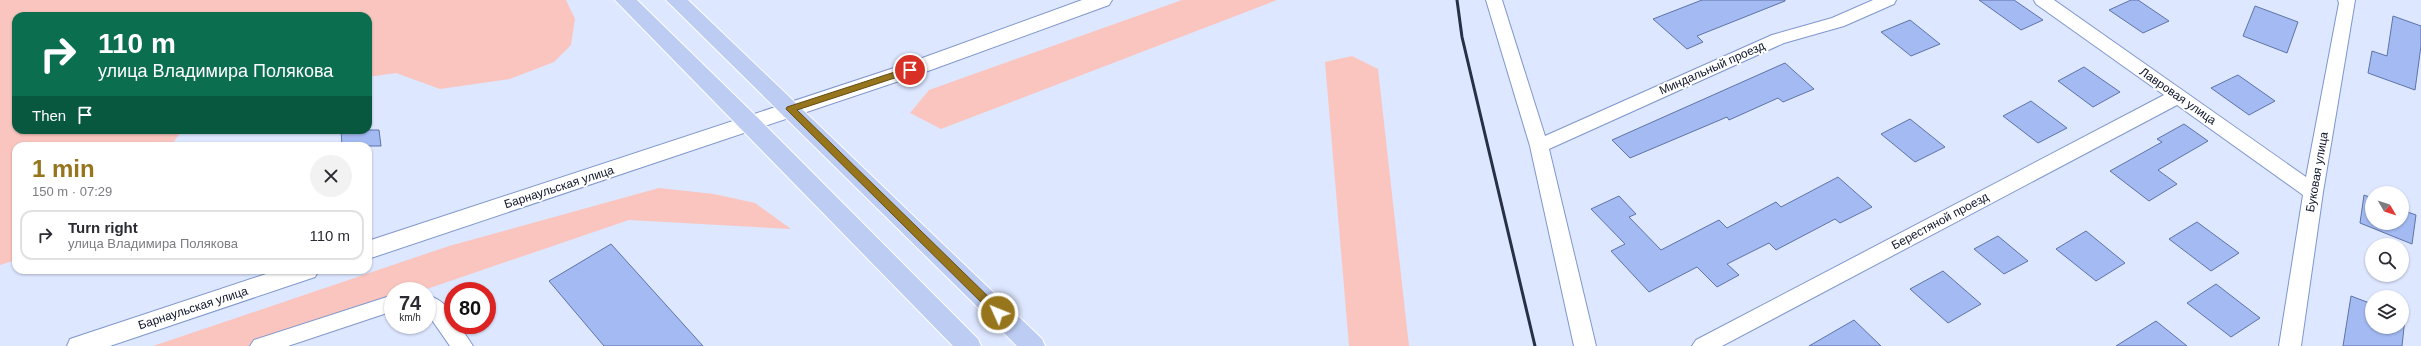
<!DOCTYPE html>
<meta charset="utf-8">
<style>
body{margin:0;font-family:Helvetica,sans-serif;background:#f2f2f3;color:#2b2b33;height:100vh;display:flex;flex-direction:column;font-size:15px;white-space:nowrap}
*{box-sizing:border-box;margin:0}
p{font-size:13px;color:#7c7c81}
.icon{flex:none;width:22px;height:22px;fill:none;stroke:currentColor;stroke-width:2;stroke-linecap:round;stroke-linejoin:round}
.map{position:relative;flex:1;overflow:hidden}
.sheet{position:absolute;left:12px;top:142px;width:360px;height:132px;display:flex;flex-direction:column;background:#fff;border-radius:12px;box-shadow:0 1px 3px #0004}
.sheet>*{flex:none}
.top-card{position:absolute;left:12px;top:12px;width:360px;height:122px;border-radius:12px;box-shadow:0 1px 3px #0004;background:#0b6e4f;color:#fff;overflow:hidden}
.needle{width:26px;rotate:129deg}
.fabs{position:absolute;left:2365px;top:186px;display:grid;gap:8px}
.fabs a{display:grid;place-items:center;width:44px;height:44px;border-radius:50%;background:#fff;box-shadow:0 1px 3px #0004;font-size:20px}
.speed{position:absolute;left:384px;top:282px;display:flex;gap:8px;font-size:20px;font-weight:700;text-align:center}
.speed>*{display:grid;place-content:center;width:52px;height:52px;border-radius:50%;background:#fff;box-shadow:0 1px 3px #0004;line-height:1}
.speed small{font-size:10px;font-weight:400}
.speed .limit{border:6px solid #d22;background:#fff;color:#111}
.pin{position:absolute;display:grid;place-items:center;width:34px;height:34px;color:#fff;margin:-17px;border:2px solid #fff;border-radius:50%;box-shadow:0 1px 4px #0007}
.me{position:absolute;width:44px;margin:-22px;rotate:314deg;stroke-linejoin:round;filter:drop-shadow(0 0 3px #0008)}
.turn{display:flex;align-items:center;gap:14px;height:84px;padding:0 20px;font-size:18px}
.turn .icon{width:52px;height:52px;stroke-width:2.5}
.turn b{display:block;font-size:28px;line-height:34px}
.then{display:flex;align-items:center;height:38px;padding:0 20px;background:#0003;gap:8px;font-size:15px}
.round{display:grid;place-items:center;flex:none;width:42px;height:42px;border-radius:21px;background:#f2f2f3}
.headline{display:flex;align-items:center;justify-content:space-between;height:68px;padding:0 20px}
h1{font-size:24px;font-weight:700;line-height:30px;color:#96751d}
ul{padding:0;list-style:none}
li{display:flex;align-items:center;gap:12px;height:50px;margin:0 8px 6px;padding:0 12px;border:2px solid #e1e1e2;border-radius:12px}
li div{flex:1}
li b{display:block;font-size:15px}
li em{font-style:normal}
.map>svg:first-child{display:block}
</style>
<div class="map">
<svg width="2421" height="346" viewBox="0 0 2421 346">
<rect width="100%" height="100%" fill="#dde7ff"/>
<g fill="#fac5bf">
<path d="M 0,0 L 566,0 L 575,19 L 571,45 L 554,62 L 510,79 L 440,89 L 396,73 L 368,77 L 368,16 L 16,16 L 16,130 L 182,130 L 171,146 L 16,146 L 16,260 L 0,265 Z"/>
<path d="M 1182,0 L 1277,0 L 941,129 L 910,113 L 929,90 Z"/>
<path d="M 1352,56 L 1378,69 L 1409,346 L 1349,346 L 1325,62 Z"/>
<path d="M 659,188 L 714,194 L 755,203 L 791,229 L 629,220 L 421,291 L 393,291 L 393,300 L 253,346 L 153,346 L 449,246 Z"/>
</g>
<g fill="#a3baf2" stroke="#5e73a7">
<path d="M 1702,0 L 1785,0 L 1785,1 L 1697,36 L 1703,42 L 1687,49 L 1653,19 Z"/>
<path d="M 1979,0 L 2014,0 L 2043,20 L 2021,30 Z"/>
<path d="M 2131,0 L 2138,0 L 2169,21 L 2143,33 L 2109,10 Z"/>
<path d="M 2255,6 L 2298,22 L 2287,53 L 2243,36 Z"/>
<path d="M 2393,16 L 2421,26 L 2421,46 L 2415,90 L 2368,73 L 2372,51 L 2387,56 Z"/>
<path d="M 1910,20 L 1940,44 L 1911,56 L 1881,32 Z"/>
<path d="M 1785,63 L 1814,89 L 1783,102 L 1778,98 L 1729,120 L 1727,117 L 1630,158 L 1612,140 Z"/>
<path d="M 2084,67 L 2120,92 L 2093,107 L 2058,81 Z"/>
<path d="M 2238,75 L 2275,101 L 2249,115 L 2211,88 Z"/>
<path d="M 2031,101 L 2067,128 L 2038,143 L 2003,116 Z"/>
<path d="M 1910,119 L 1945,147 L 1915,162 L 1881,134 Z"/>
<path d="M 2184,124 L 2208,141 L 2158,170 L 2177,184 L 2149,201 L 2110,171 L 2162,142 L 2157,139 Z"/>
<path d="M 341,130 L 379,130 L 381,146 L 342,146 Z"/>
<path d="M 1838,177 L 1872,207 L 1840,223 L 1835,219 L 1776,250 L 1769,243 L 1727,264 L 1739,275 L 1717,287 L 1697,267 L 1649,292 L 1611,251 L 1625,244 L 1591,209 L 1619,196 L 1636,214 L 1629,217 L 1661,250 L 1719,220 L 1727,228 L 1776,202 L 1781,207 Z"/>
<path d="M 2364,195 L 2372,198 L 2372,223 L 2402,223 L 2402,210 L 2416,215 L 2412,244 L 2360,223 Z"/>
<path d="M 2197,222 L 2239,253 L 2211,271 L 2169,239 Z"/>
<path d="M 2086,231 L 2125,263 L 2096,281 L 2056,249 Z"/>
<path d="M 1998,236 L 2028,261 L 2004,274 L 1974,249 Z"/>
<path d="M 611,244 L 703,346 L 604,346 L 549,281 Z"/>
<path d="M 1943,271 L 1981,304 L 1948,323 L 1910,289 Z"/>
<path d="M 2216,284 L 2260,318 L 2231,337 L 2187,303 Z"/>
<path d="M 2351,296 L 2372,304 L 2372,327 L 2402,327 L 2402,317 L 2405,318 L 2402,346 L 2343,346 Z"/>
<path d="M 1854,320 L 1881,346 L 1809,346 Z"/>
<path d="M 2156,321 L 2187,346 L 2116,346 Z"/>
</g>
<g fill="none" stroke-linecap="round" stroke-linejoin="round">
<defs>
<g id="minor">
<path d="M 1486,0 L 1502,0 L 1545,136 L 1772,35 L 1832,18 L 1873,0 L 1896,0 L 1894,4 L 1844,26 L 1784,43 L 1549,149 L 1596,346 L 1574,346 L 1530,146 Z"/>
<path d="M 2034,0 L 2054,0 L 2306,177 L 2339,3 L 2338,0 L 2355,0 L 2323,192 L 2301,346 L 2279,346 L 2303,195 L 2177,105 L 1722,346 L 1692,346 L 1696,340 L 2164,95 L 2036,4 Z"/>
<path d="M 393,295 L 393,311 L 288,346 L 250,346 L 254,340 Z"/>
<path d="M 427,295 C 441,299 453,309 453,325 L 459,325 L 473,346 L 450,346 L 427,313 Z"/>
</g>
<g id="tertiary">
<path d="M 1082,0 L 1112,0 L 1109,5 L 917,75 L 368,259 L 368,241 L 903,65 Z"/>
<path d="M 278,270 L 319,270 L 315,277 L 110,346 L 67,346 L 70,339 Z"/>
</g>
<g id="trunk">
<path d="M 615,0 L 637,0 L 758,118 L 978,339 L 981,346 L 953,346 Z"/>
<path d="M 666,0 L 688,0 L 1042,339 L 1045,346 L 1017,346 Z"/>
</g>
</defs>
<use href="#minor" stroke="#7f96cc" stroke-width="2"/>
<use href="#tertiary" stroke="#7f96cc" stroke-width="2"/>
<use href="#trunk" stroke="#fff" stroke-width="2"/>
<use href="#minor" fill="#fff" fill-rule="evenodd"/>
<use href="#tertiary" fill="#fff" fill-rule="evenodd"/>
<use href="#trunk" fill="#bcccf3" fill-rule="evenodd"/>
<path stroke="#273044" stroke-width="3" d="M 1457,0 L 1462,37 L 1535,346"/>
</g>
<path fill="#96751d" stroke="#624c13" d="M 910,67 L 914,70 L 913,72 L 797,110 L 1002,310 L 1002,316 L 995,316 L 786,109 L 787,107 Z"/>
<g text-anchor="middle" dominant-baseline="central" stroke-width="4" stroke-linejoin="round" paint-order="stroke">
<g font-size="12" fill="#0d1529" stroke="#fff">
<text transform="translate(1712 68) rotate(-24)">Миндальный проезд</text>
<text transform="translate(2178 96) rotate(35)">Лавровая улица</text>
<text transform="translate(2317 172) rotate(-80)">Буковая улица</text>
<text transform="translate(559 187) rotate(-18)">Барнаульская улица</text>
<text transform="translate(1940 221) rotate(-28)">Берестяной проезд</text>
<text transform="translate(193 308) rotate(-18)">Барнаульская улица</text>
</g>
</g>
</svg>
<div class="fabs">
<a><svg class="needle" viewBox="-14 -14 28 28"><path d="M0-13l5 13h-10z" fill="#e53935"/><path d="M0 13l5-13h-10z" fill="#7c7c81"/></svg></a>
<a><svg class="icon" aria-label="search" viewBox="0 0 24 24"><circle cx="10" cy="10" r="6"/><path d="M15 15l6 6"/></svg></a>
<a><svg class="icon" aria-label="layers" viewBox="0 0 24 24"><path d="M12 4l9 5-9 5-9-5zM3 14l9 5 9-5"/></svg></a>
</div>
<div class="speed"><div>74<small>km/h</small></div><div class="limit">80</div></div>
<div class="pin" style="left:910px;top:70px;background:#d93025"><svg class="icon" aria-label="arrive" viewBox="0 0 24 24"><path d="M6 21V4h12l-3 4 3 4H6"/></svg></div>
<svg class="me" style="left:998px;top:313px" viewBox="-20 -20 40 40"><circle r="17" fill="#96751d" stroke="#fff" stroke-width="3"/><path d="M0-11L8 9 0 5-8 9z" fill="#fff"/></svg>
<div class="top-card">
<div class="turn"><svg class="icon" aria-label="right" viewBox="0 0 24 24"><path d="M7 20v-9h11M14 6l5 5-5 5"/></svg><div><b>110 m</b>улица Владимира Полякова</div></div>
<div class="then">Then<svg class="icon" aria-label="arrive" viewBox="0 0 24 24"><path d="M6 21V4h12l-3 4 3 4H6"/></svg></div>
</div>
<section class="sheet">
<div class="headline"><div><h1>1 min</h1><p>150 m · 07:29</p></div><a class="round"><svg class="icon" aria-label="close" viewBox="0 0 24 24"><path d="M6 6l12 12M18 6L6 18"/></svg></a></div>
<ul>
<li><svg class="icon" aria-label="right" viewBox="0 0 24 24"><path d="M7 20v-9h11M14 6l5 5-5 5"/></svg><div><b>Turn right</b><p>улица Владимира Полякова</p></div><em>110 m</em></li>
</ul>
</section>
</div>
